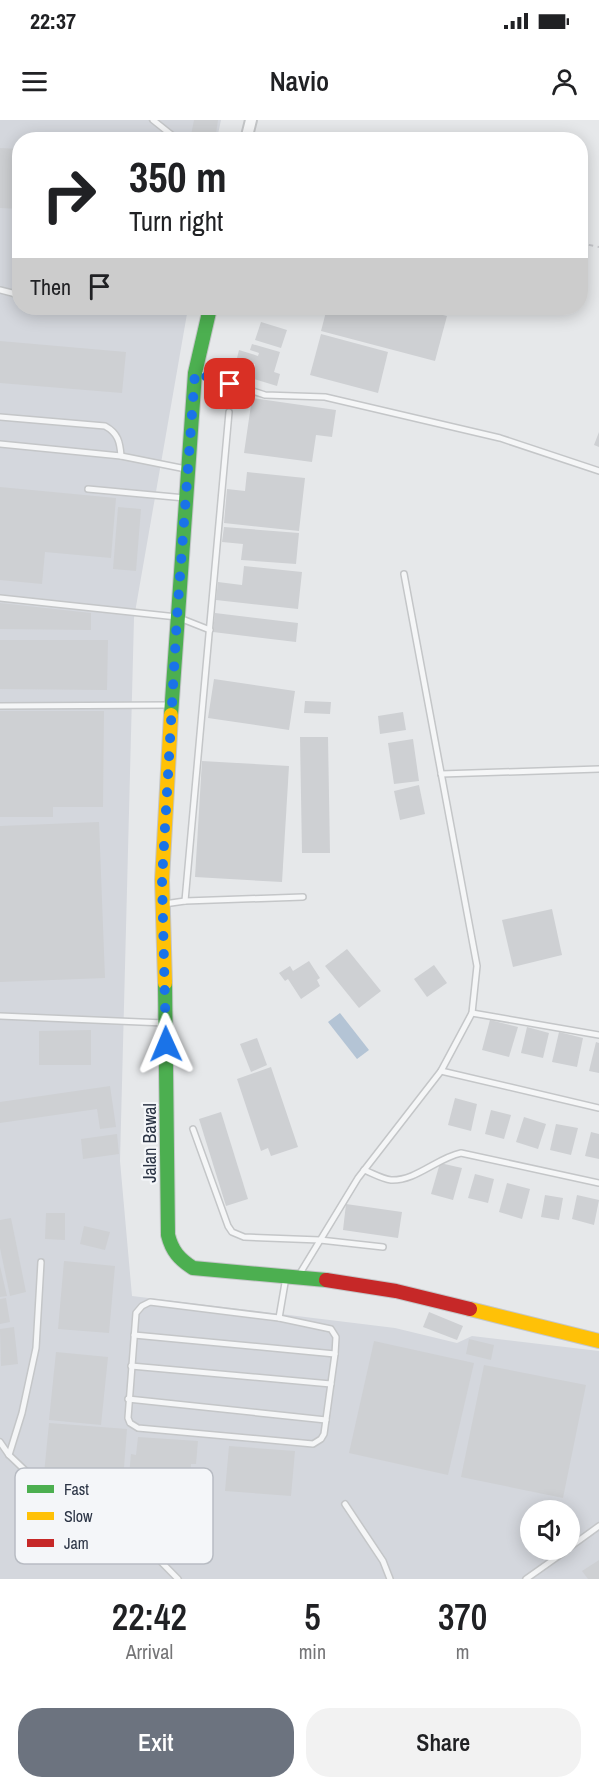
<!DOCTYPE html>
<style>
body{margin:0;font-family:"Archivo Narrow",sans-serif;background:#f2f2f2;color:#202124;height:100vh;display:flex;flex-direction:column;font-size:22px;white-space:nowrap}
*{box-sizing:border-box;margin:0}
p{font-size:20px;color:#757577}
.icon{flex:none;width:33px;height:33px;fill:none;stroke:currentColor;stroke-width:2;stroke-linecap:round;stroke-linejoin:round}
.map{position:relative;height:1459px;overflow:hidden}
.details{display:flex;flex-direction:column;background:#fff;flex:1}
.details>*{flex:none}
.banner{position:absolute;left:12px;top:12px;width:576px;height:183px;border-radius:24px;box-shadow:0 3px 15px #0003;background:#fff;color:#202124;overflow:hidden}
.controls{position:absolute;left:520px;top:1380px;display:grid;gap:12px}
.controls a{display:grid;place-items:center;width:60px;height:60px;border-radius:50%;background:#fff;box-shadow:0 3px 15px #0003;font-size:30px}
.pin{position:absolute;display:grid;place-items:center;width:51px;height:51px;color:#fff;margin:-26px;border-radius:12px;box-shadow:0 3px 9px #0006}
.me{position:absolute;width:66px;margin:-33px;rotate:359deg;stroke-linejoin:round;filter:drop-shadow(0 0 4px #0008)}
.turn{display:flex;align-items:center;gap:21px;height:126px;padding:0 18px;font-size:27px}
.turn .icon{width:78px;height:78px;stroke-width:2.5}
.turn b{display:block;font-size:42px;line-height:51px}
.then{display:flex;align-items:center;height:57px;padding:0 18px;background:#0003;gap:12px;font-size:22px}
.eta{display:flex;justify-content:space-evenly;align-items:center;height:102px;text-align:center}
.eta b{font-size:36px;font-weight:600;line-height:42px}
.cta{display:flex;gap:12px;margin-top:auto;padding:12px 18px}
.cta a{flex:1;height:69px;border-radius:24px;background:#6c737f;color:#fff;font-size:24px;font-weight:600;line-height:69px;text-align:center}
.cta a+a{background:#f2f2f2;color:#202124}
.status{display:flex;justify-content:space-between;align-items:center;height:42px;padding:0 30px;background:#fff;direction:ltr}
.status svg{height:16px;fill:currentColor}
header{display:flex;justify-content:space-between;align-items:center;height:78px;padding:0 18px;background:#fff;font-size:27px;font-weight:600}
.map>svg:first-child{display:block}
</style>
<div class="status"><b>22:37</b><svg viewBox="0 0 49 12"><path d="M0 12V9h3v3zM5 12V6h3v6zM10 12V3h3v9zM15 12V0h3v12zM26 1h20v11H26zM47 4h2v5h-2z"/></svg></div>
<header><svg class="icon" aria-label="menu" viewBox="0 0 24 24"><path d="M4 6h16M4 12h16M4 18h16"/></svg>Navio<svg class="icon" aria-label="person" viewBox="0 0 24 24"><circle cx="12" cy="8" r="4"/><path d="M4 21q1-7 8-7t8 7"/></svg></header>
<div class="map">
<svg width="599" height="1459" viewBox="0 0 599 1459">
<rect width="100%" height="100%" fill="#e6e8ea"/>
<path fill="#d4d7dd" fill-rule="evenodd" d="M 0,0 L 221,0 L 217,19 L 20,20 L 20,188 L 188,188 L 134,498 L 120,1041 L 132,1176 L 395,1208 L 457,1223 L 472,1216 L 599,1231 L 599,1459 L 0,1459 ZM 531,1390 L 570,1390 L 570,1430 L 531,1430 Z"/>
<path fill="#b4c4d5" d="M 340,893 L 369,930 L 357,939 L 328,902 Z"/>
<g fill="#ced0d3">
<path d="M 194,0 L 218,0 L 215,20 L 190,20 Z"/>
<path d="M 0,28 L 20,29 L 20,89 L 0,88 Z"/>
<path d="M 327,188 L 414,188 L 447,196 L 435,241 L 321,211 Z"/>
<path d="M 261,202 L 287,210 L 281,228 L 255,220 Z"/>
<path d="M 321,214 L 388,232 L 378,273 L 310,255 Z"/>
<path d="M 0,221 L 126,232 L 122,273 L 0,263 Z"/>
<path d="M 252,224 L 280,232 L 274,252 L 280,254 L 277,266 L 251,258 L 255,244 L 237,238 L 239,230 L 258,236 L 259,233 L 250,230 Z"/>
<path d="M 252,278 L 336,290 L 332,317 L 316,315 L 312,342 L 244,333 Z"/>
<path d="M 599,312 L 599,327 L 594,325 Z"/>
<path d="M 247,352 L 305,358 L 299,411 L 224,403 L 227,369 L 245,371 Z"/>
<path d="M 0,367 L 116,378 L 111,438 L 45,432 L 42,464 L 0,460 Z"/>
<path d="M 118,387 L 141,389 L 136,451 L 113,449 Z"/>
<path d="M 224,407 L 299,413 L 296,444 L 241,440 L 243,424 L 222,422 Z"/>
<path d="M 244,446 L 302,452 L 298,489 L 216,480 L 218,462 L 242,465 Z"/>
<path d="M 0,483 L 91,493 L 91,510 L 0,509 Z"/>
<path d="M 215,493 L 298,503 L 296,522 L 213,512 Z"/>
<path d="M 0,520 L 108,520 L 107,570 L 0,569 Z"/>
<path d="M 214,559 L 295,571 L 289,610 L 208,598 Z"/>
<path d="M 305,581 L 331,582 L 330,594 L 304,593 Z"/>
<path d="M 0,591 L 104,591 L 103,687 L 53,687 L 53,697 L 0,697 Z"/>
<path d="M 403,592 L 406,610 L 380,614 L 378,596 Z"/>
<path d="M 300,617 L 328,617 L 330,733 L 302,733 Z"/>
<path d="M 413,619 L 419,661 L 394,664 L 388,623 Z"/>
<path d="M 202,641 L 289,646 L 282,762 L 195,757 Z"/>
<path d="M 419,665 L 425,694 L 400,700 L 394,671 Z"/>
<path d="M 99,702 L 105,858 L 0,862 L 0,706 Z"/>
<path d="M 552,789 L 562,835 L 513,847 L 502,800 Z"/>
<path d="M 347,829 L 381,871 L 359,888 L 325,846 Z"/>
<path d="M 309,841 L 320,858 L 317,860 L 320,866 L 301,879 L 288,859 L 285,861 L 279,853 L 290,846 L 293,851 Z"/>
<path d="M 434,845 L 447,863 L 427,877 L 414,859 Z"/>
<path d="M 490,900 L 518,907 L 509,937 L 482,930 Z"/>
<path d="M 527,907 L 549,913 L 543,938 L 521,933 Z"/>
<path d="M 91,910 L 91,945 L 39,945 L 39,911 Z"/>
<path d="M 559,912 L 583,918 L 577,947 L 552,942 Z"/>
<path d="M 257,918 L 267,945 L 251,952 L 240,924 Z"/>
<path d="M 596,922 L 599,923 L 599,953 L 589,951 Z"/>
<path d="M 271,947 L 298,1027 L 271,1036 L 268,1028 L 261,1031 L 237,959 Z"/>
<path d="M 110,966 L 116,1007 L 100,1009 L 97,989 L 0,1003 L 0,982 Z"/>
<path d="M 455,978 L 477,984 L 471,1011 L 448,1005 Z"/>
<path d="M 491,990 L 511,995 L 504,1019 L 485,1014 Z"/>
<path d="M 221,992 L 248,1079 L 226,1086 L 199,999 Z"/>
<path d="M 524,997 L 546,1004 L 538,1029 L 516,1022 Z"/>
<path d="M 556,1004 L 578,1008 L 571,1035 L 550,1030 Z"/>
<path d="M 591,1012 L 599,1014 L 599,1039 L 585,1036 Z"/>
<path d="M 117,1014 L 119,1034 L 83,1039 L 81,1019 Z"/>
<path d="M 440,1043 L 462,1048 L 453,1080 L 431,1074 Z"/>
<path d="M 475,1054 L 494,1059 L 488,1083 L 468,1078 Z"/>
<path d="M 507,1063 L 530,1069 L 522,1099 L 499,1092 Z"/>
<path d="M 545,1075 L 563,1078 L 559,1100 L 541,1097 Z"/>
<path d="M 577,1075 L 599,1080 L 594,1105 L 572,1099 Z"/>
<path d="M 346,1084 L 402,1092 L 398,1118 L 343,1110 Z"/>
<path d="M 46,1093 L 65,1093 L 65,1120 L 45,1119 Z"/>
<path d="M 11,1098 L 26,1172 L 10,1176 L 0,1128 L 0,1100 Z"/>
<path d="M 84,1106 L 110,1112 L 105,1130 L 80,1124 Z"/>
<path d="M 64,1141 L 115,1146 L 109,1213 L 58,1209 Z"/>
<path d="M 0,1146 L 7,1176 L 0,1177 Z"/>
<path d="M 6,1178 L 10,1202 L 0,1204 L 0,1179 Z"/>
<path d="M 429,1192 L 463,1206 L 457,1220 L 423,1207 Z"/>
<path d="M 14,1207 L 18,1244 L 1,1246 L 0,1209 Z"/>
<path d="M 469,1219 L 494,1225 L 491,1240 L 466,1234 Z"/>
<path d="M 374,1221 L 474,1243 L 448,1355 L 349,1333 Z"/>
<path d="M 56,1232 L 108,1237 L 101,1305 L 49,1300 Z"/>
<path d="M 484,1245 L 586,1265 L 563,1378 L 461,1357 Z"/>
<path d="M 49,1303 L 127,1309 L 123,1360 L 44,1354 Z"/>
<path d="M 138,1317 L 198,1321 L 196,1344 L 191,1344 L 190,1360 L 129,1356 L 131,1334 L 136,1335 Z"/>
<path d="M 229,1326 L 295,1331 L 291,1376 L 225,1371 Z"/>
<path d="M 599,1440 L 599,1459 L 588,1459 L 582,1451 Z"/>
</g>
<g fill="none" stroke-linecap="round" stroke-linejoin="round">
<defs>
<g id="lane">
<path d="M 153,0 L 178,20"/>
<path d="M 0,170 L 20,175"/>
<path d="M 197,253 L 265,275 L 325,277 L 500,318 L 599,351"/>
<path d="M 0,297 L 105,306 C 118,313 120,322 121,336"/>
<path d="M 0,324 L 121,336 L 186,349"/>
<path d="M 88,369 L 185,378"/>
<path d="M 0,478 L 177,497 L 210,510"/>
<path d="M 0,586 L 170,585"/>
<path d="M 441,654 L 599,649"/>
<path d="M 185,781 L 229,292"/>
<path d="M 164,784 L 185,781 L 303,777"/>
<path d="M 472,893 L 599,915"/>
<path d="M 0,896 L 164,903"/>
<path d="M 441,951 L 599,988"/>
<path d="M 193,1009 L 228,1106 L 232,1112 L 244,1117 L 320,1120 L 383,1127"/>
<path d="M 364,1050 C 372,1053 382,1059 391,1060 C 416,1061 437,1038 461,1033 L 599,1063"/>
<path d="M 299,1155 L 358,1058 L 441,951 L 472,893 L 477,846 L 404,454"/>
<path d="M 150,1182 L 279,1198 L 331,1209 L 336,1217 L 335,1234 L 324,1314 L 321,1319 L 313,1324 L 138,1308 L 130,1303 L 128,1298 L 136,1193 L 142,1186 Z"/>
<path d="M 279,1198 L 286,1157"/>
<path d="M 134,1215 L 335,1234"/>
<path d="M 131,1246 L 331,1264"/>
<path d="M 128,1279 L 326,1300"/>
<path d="M 0,1322 L 9,1335 L 52,1376 L 119,1399 L 178,1459"/>
<path d="M 9,1335 L 22,1293 L 36,1228 L 41,1142"/>
<path d="M 345,1384 L 383,1441 L 390,1459"/>
<path d="M 570,1427 L 599,1406"/>
<path d="M 526,1459 L 567,1430"/>
</g>
<path id="street" d="M 246,20 L 251,0"/>
<g id="fast">
<path d="M 171,595 L 195,253 L 210,188"/>
<path d="M 165,863 L 168,1115 C 172,1131 179,1139 193,1148 L 326,1160"/>
</g>
<g id="slow">
<path d="M 165,863 L 162,760 L 171,595"/>
<path d="M 470,1189 L 599,1221"/>
</g>
<path id="jam" d="M 326,1160 L 396,1171 L 470,1189"/>
</defs>
<use href="#lane" stroke="#c4c6c8" stroke-width="8"/>
<use href="#street" stroke="#c4c6c8" stroke-width="14"/>
<use href="#fast" stroke="#c4c6c8" stroke-width="16"/>
<use href="#slow" stroke="#c4c6c8" stroke-width="16"/>
<use href="#jam" stroke="#c4c6c8" stroke-width="16"/>
<path stroke="#c5c6ca" stroke-width="2" stroke-dasharray="4.5 4.5" stroke-linecap="butt" d="M 580,123 L 599,127"/>
<use href="#lane" stroke="#f5f6f7" stroke-width="5"/>
<use href="#street" stroke="#f5f6f7" stroke-width="10"/>
<use href="#fast" stroke="#4caf50" stroke-width="14"/>
<use href="#slow" stroke="#ffc107" stroke-width="14"/>
<use href="#jam" stroke="#c62828" stroke-width="14"/>
</g>
<g fill="none" stroke-linecap="round" stroke-linejoin="round">
<path stroke="#1a73e8" stroke-width="10" stroke-dasharray="0 18" d="M 166,924 L 162,760 L 177,497 L 195,253 L 230,264"/>
</g>
<g text-anchor="middle" dominant-baseline="central" stroke-width="4.5" stroke-linejoin="round" paint-order="stroke">
<g font-size="18" fill="#2b3445" stroke="#f4f6f9">
<text transform="translate(149 1023) rotate(-90)">Jalan Bawal</text>
</g>
</g>
<rect x="15" y="1348" width="198" height="96" rx="9" fill="#f4f6f9" stroke="#b8bcc3" stroke-width="1.5"/>
<rect x="27" y="1365" width="27" height="8" fill="#4caf50"/>
<rect x="27" y="1392" width="27" height="8" fill="#ffc107"/>
<rect x="27" y="1419" width="27" height="8" fill="#c62828"/>
<g font-size="16" fill="#2b3445">
<text x="64" y="1375">Fast</text>
<text x="64" y="1402">Slow</text>
<text x="64" y="1429">Jam</text>
</g>
</svg>
<div class="controls">
<a><svg class="icon" aria-label="sound" viewBox="0 0 24 24"><path d="M4 9h4l5-4v14l-5-4H4zM17 9q2 3 0 6"/></svg></a>
</div>
<div class="pin" style="left:230px;top:264px;background:#d93025"><svg class="icon" aria-label="arrive" viewBox="0 0 24 24"><path d="M6 21V4h12l-3 4 3 4H6"/></svg></div>
<svg class="me" style="left:166px;top:924px" viewBox="-20 -20 40 40"><path d="M0-17L14 15 0 8-14 15z" fill="#1a73e8" stroke="#fff" stroke-width="4"/></svg>
<div class="banner">
<div class="turn"><svg class="icon" aria-label="right" viewBox="0 0 24 24"><path d="M7 20v-9h11M14 6l5 5-5 5"/></svg><div><b>350 m</b>Turn right</div></div>
<div class="then">Then<svg class="icon" aria-label="arrive" viewBox="0 0 24 24"><path d="M6 21V4h12l-3 4 3 4H6"/></svg></div>
</div>
</div>
<section class="details">
<div class="eta">
<div><b>22:42</b><p>Arrival</p></div>
<div><b>5</b><p>min</p></div>
<div><b>370</b><p>m</p></div>
</div>
<div class="cta"><a>Exit</a><a>Share</a></div>
</section>
